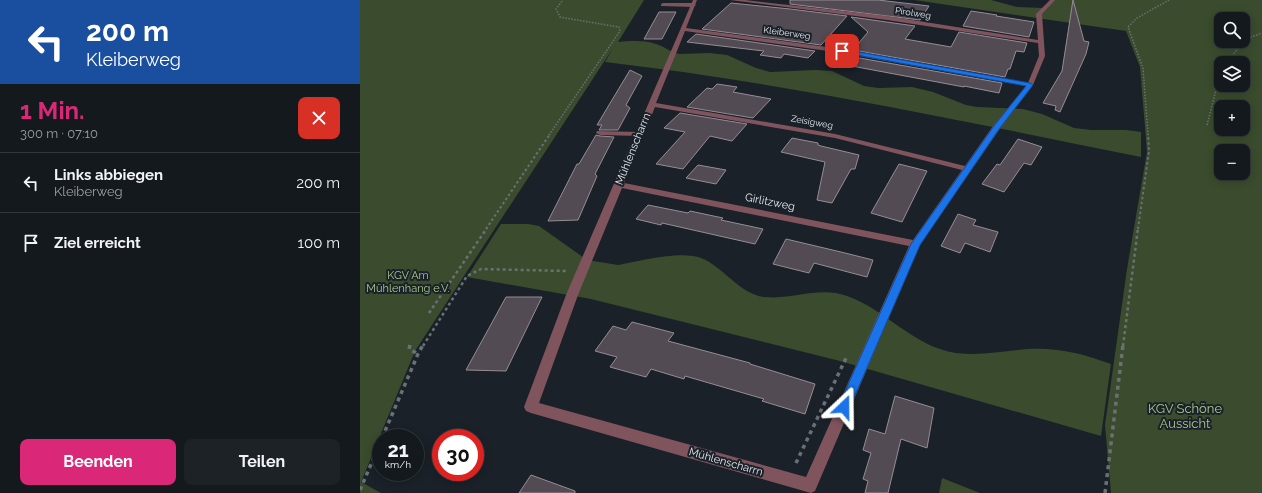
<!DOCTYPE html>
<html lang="de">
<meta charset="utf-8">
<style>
body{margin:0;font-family:Raleway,sans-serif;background:#1d2227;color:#f1f3f6;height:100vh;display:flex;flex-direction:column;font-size:15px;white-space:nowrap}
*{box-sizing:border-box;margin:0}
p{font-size:13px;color:#9da0a4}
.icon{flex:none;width:22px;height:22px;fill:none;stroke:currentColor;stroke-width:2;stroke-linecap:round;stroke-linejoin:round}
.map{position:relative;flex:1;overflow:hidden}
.sheet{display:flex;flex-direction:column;background:#14191e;width:360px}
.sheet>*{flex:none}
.banner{background:#1a4fa0;color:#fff;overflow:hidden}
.tools{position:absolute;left:854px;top:12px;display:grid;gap:8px}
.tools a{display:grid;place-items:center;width:36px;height:36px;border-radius:8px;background:#14191e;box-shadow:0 2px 10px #0003,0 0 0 1px #33383c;font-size:20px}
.speed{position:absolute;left:12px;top:429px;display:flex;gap:8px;font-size:20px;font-weight:700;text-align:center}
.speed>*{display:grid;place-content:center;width:52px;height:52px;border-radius:50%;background:#14191e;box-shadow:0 2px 10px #0003,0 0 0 1px #33383c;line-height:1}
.speed small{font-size:10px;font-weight:400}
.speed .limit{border:6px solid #d22;background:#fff;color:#111}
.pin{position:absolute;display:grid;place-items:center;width:34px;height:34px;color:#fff;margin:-17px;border-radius:8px;box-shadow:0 2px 6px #0006}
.me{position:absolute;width:44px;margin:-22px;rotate:23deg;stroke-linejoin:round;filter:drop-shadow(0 0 3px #0008)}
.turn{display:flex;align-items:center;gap:14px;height:84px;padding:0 20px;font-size:18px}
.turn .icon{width:52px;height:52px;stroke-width:2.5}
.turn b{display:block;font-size:28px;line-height:34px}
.round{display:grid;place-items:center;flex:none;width:42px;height:42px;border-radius:8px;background:#1d2227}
.summary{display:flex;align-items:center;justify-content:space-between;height:68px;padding:0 20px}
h1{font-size:24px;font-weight:700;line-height:30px;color:#db2777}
.action{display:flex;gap:8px;margin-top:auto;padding:8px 20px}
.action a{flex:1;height:46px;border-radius:8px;background:#db2777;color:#fff;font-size:16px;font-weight:700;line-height:46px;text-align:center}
.action a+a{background:#1d2227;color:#f1f3f6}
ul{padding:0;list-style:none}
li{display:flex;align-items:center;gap:12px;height:60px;padding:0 20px;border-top:1px solid #33383c}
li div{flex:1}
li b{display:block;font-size:15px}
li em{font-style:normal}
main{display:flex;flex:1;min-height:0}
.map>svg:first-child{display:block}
</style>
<main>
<section class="sheet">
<div class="banner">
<div class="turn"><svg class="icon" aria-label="left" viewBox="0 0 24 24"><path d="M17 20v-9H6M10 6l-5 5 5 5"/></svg><div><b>200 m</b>Kleiberweg</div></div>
</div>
<div class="summary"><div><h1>1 Min.</h1><p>300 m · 07:10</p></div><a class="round" style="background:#d93025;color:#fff"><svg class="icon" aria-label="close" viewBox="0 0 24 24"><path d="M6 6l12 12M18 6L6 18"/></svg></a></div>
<ul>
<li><svg class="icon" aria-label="left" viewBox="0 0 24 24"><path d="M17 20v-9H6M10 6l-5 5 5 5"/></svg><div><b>Links abbiegen</b><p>Kleiberweg</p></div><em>200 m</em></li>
<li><svg class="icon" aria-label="arrive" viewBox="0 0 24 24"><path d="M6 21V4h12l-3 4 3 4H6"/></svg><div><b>Ziel erreicht</b></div><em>100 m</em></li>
</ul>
<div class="action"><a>Beenden</a><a>Teilen</a></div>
</section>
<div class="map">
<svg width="902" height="493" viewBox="0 0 902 493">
<rect width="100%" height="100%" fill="#1a2128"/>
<g fill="#3a4c2d" fill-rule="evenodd">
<path d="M 0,0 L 284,0 L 258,42 C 270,41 284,40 296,44 C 304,46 310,52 319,54 L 350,53 L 367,55 L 396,68 L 410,72 L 455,70 L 472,71 L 504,86 L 518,88 L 552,87 L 573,92 L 606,105 L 617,107 L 663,109 L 682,114 L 714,128 L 731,130 L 766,130 L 781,132 L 781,157 C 602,121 426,83 245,62 L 253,48 L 55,351 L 1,482 L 21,493 L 0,493 Z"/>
<path d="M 554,0 L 631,0 L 657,7 L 684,8 L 693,0 L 902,0 L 902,493 L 751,493 L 745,425 L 767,269 L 787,152 L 780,67 L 766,31 ZM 861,19 L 883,19 L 883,41 L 861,41 ZM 861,63 L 883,63 L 883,85 L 861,85 ZM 861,107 L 883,107 L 883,129 L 861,129 ZM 861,151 L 883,151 L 883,173 L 861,173 Z"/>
<path d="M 141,224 L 168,224 L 179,226 L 227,260 L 258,265 C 279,261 322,250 341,258 C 364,267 380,295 405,297 C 433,300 459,286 487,296 C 525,309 554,347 596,353 C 621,356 644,351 668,349 C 697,347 724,354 751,364 L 741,436 L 480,361 L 231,299 L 107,277 Z"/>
<path d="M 582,478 L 620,493 L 579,493 Z"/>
</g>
<g fill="#534b54" stroke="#958d96">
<path d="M 430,0 L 518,0 L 569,6 L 560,20 L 430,4 Z"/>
<path d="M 713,0 L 724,41 L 729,42 L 726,54 L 700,112 L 695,110 L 696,106 L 683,103 L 702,71 Z"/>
<path d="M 371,3 L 430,9 L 487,16 L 461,45 L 342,29 Z"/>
<path d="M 611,11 L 637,15 L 636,16 L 674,22 L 669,37 L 603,26 Z"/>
<path d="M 299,12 L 316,12 L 302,39 L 284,39 Z"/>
<path d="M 491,17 L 555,26 L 545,39 L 591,47 L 599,32 L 667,43 L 664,52 L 656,51 L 650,69 L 648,69 L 645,77 L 493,50 L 508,32 Z"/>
<path d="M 336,34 L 455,51 L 448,58 L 424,54 L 421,58 L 400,55 L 404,51 L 327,42 Z"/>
<path d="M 488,56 L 642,83 L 639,93 L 604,86 L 604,87 L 481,64 Z"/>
<path d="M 270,70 L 282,76 L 266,105 L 270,108 L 258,130 L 239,130 L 242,125 L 237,125 Z"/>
<path d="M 357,84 L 377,87 L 373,92 L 411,99 L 393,118 L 327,107 L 347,88 L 352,89 Z"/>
<path d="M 320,113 L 387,124 L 372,141 L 350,136 L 323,169 L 296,164 L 325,132 L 304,128 Z"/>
<path d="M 236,135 L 240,136 L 254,137 L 235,174 L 237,176 L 218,220 L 188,221 L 217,164 L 219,164 Z"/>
<path d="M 432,138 L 458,143 L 458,145 L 461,146 L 499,155 L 495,169 L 491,169 L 472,203 L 457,200 L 465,162 L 421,152 Z"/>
<path d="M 658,139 L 682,147 L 671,165 L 664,163 L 644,192 L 622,184 L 637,164 L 640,165 Z"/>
<path d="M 539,164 L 567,171 L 542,222 L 511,213 Z"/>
<path d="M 338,165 L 366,170 L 356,184 L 326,178 Z"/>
<path d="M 288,205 L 328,213 L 330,211 L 363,218 L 361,220 L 403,229 L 395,244 L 302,223 L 301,225 L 276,219 Z"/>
<path d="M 598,214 L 616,220 L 613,225 L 638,232 L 630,252 L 605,243 L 600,253 L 581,246 Z"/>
<path d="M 426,239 L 481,252 L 513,260 L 507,277 L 454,263 L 449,273 L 413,264 Z"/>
<path d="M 146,297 L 182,297 L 146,371 L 106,370 Z"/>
<path d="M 272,322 L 314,333 L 308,341 L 390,363 L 390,364 L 455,384 L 445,414 L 402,401 L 404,399 L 325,376 L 324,379 L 291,369 L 286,377 L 250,367 L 257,357 L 235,351 L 253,326 L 266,330 Z"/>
<path d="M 535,396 L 574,408 L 567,448 L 541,439 L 528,493 L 505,493 L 508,481 L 503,479 L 511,453 L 503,450 L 509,429 L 525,434 Z"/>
<path d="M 171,475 L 215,491 L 215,493 L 159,493 Z"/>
</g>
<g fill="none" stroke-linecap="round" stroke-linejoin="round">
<g stroke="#6a7076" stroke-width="1.5" stroke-dasharray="1.5 1.5" stroke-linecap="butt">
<path d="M 866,63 L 886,39 L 902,33"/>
<path d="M 847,125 L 861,70"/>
<path d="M 189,135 L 260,31 L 259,27 L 200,17 L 196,9 L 203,0"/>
<path d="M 788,135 L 783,68 L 768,27 L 777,18 L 809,0"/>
</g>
<g stroke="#6a7076" stroke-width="2" stroke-dasharray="2.5 2.5" stroke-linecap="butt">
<path d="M 126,229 L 190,134"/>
<path d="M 778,229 L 789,151 L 788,134"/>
</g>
<g stroke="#6a7076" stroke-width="2.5" stroke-dasharray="3 3" stroke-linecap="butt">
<path d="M 69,313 L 127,228"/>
<path d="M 63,346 L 107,276 L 121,269 L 206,271"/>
<path d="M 763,346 L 778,228"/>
</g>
<g stroke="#6a7076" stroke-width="3.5" stroke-dasharray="4 4" stroke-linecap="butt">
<path d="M 50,345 L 49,349 L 58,354"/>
<path d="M 22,438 L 58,354 L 63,345"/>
<path d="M 436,463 L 487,356"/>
<path d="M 0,490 L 21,441"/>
<path d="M 745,493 L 763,345"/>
</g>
<g fill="#7f545d" fill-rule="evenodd">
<path d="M 303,3 L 333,3 L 336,5 L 333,7 L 301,6 L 301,4 Z"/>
<path d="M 237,131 L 280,132 L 284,134 L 280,136 L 240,135 L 236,133 Z"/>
</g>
<path fill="#7f545d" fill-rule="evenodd" d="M 333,0 L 337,0 L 326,28 L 482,49 L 668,83 L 679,56 L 678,43 L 527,20 L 370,0 L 385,0 L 527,16 L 678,40 L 676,14 L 690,0 L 695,0 L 682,14 L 685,56 L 673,85 L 639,130 L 560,245 L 455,491 L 451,493 L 171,413 L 166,411 L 164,407 L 206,295 ZM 325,31 L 482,53 L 666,86 L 633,126 L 605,166 L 475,134 L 296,103 ZM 295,107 L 475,138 L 602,170 L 553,240 L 264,183 ZM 262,188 L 549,246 L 446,477 L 179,403 L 218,295 Z"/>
</g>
<path fill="#1a73e8" stroke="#114b97" d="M 482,49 L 670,83 L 673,85 L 639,129 L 560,245 L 490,407 L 489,411 L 484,413 L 480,411 L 478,407 L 551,244 L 634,126 L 666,86 L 480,52 L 480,51 Z"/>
<g text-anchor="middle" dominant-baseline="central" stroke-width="4" stroke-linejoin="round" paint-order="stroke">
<g font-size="9" fill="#e3e8ed" stroke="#1a2128">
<text transform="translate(553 13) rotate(9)">Pirolweg</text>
<text transform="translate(427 33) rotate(8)">Kleiberweg</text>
<text transform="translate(452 122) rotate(10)">Zeisigweg</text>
</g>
<g font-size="11" fill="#e3e8ed" stroke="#1a2128">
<text transform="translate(273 149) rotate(-68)">Mühlenscharrn</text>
<text transform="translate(410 202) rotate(11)">Girlitzweg</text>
<text transform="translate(366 462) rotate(16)">Mühlenscharrn</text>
</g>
<g font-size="11" fill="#a5cc89" stroke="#1a2128">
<text x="48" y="275">KGV Am<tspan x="48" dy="13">Mühlenhang e.V.</tspan></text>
</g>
<g font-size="13" fill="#a5cc89" stroke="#1a2128">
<text x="825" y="408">KGV Schöne<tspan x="825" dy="15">Aussicht</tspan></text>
</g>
</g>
</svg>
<div class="tools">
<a><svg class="icon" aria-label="search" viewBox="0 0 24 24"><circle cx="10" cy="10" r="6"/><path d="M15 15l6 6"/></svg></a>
<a><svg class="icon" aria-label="layers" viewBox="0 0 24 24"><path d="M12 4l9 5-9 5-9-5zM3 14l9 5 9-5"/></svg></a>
<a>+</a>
<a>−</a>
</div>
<div class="speed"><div>21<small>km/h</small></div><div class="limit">30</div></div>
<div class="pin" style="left:482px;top:51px;background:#d93025"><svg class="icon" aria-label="arrive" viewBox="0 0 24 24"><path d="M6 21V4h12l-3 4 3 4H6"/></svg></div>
<svg class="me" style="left:484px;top:407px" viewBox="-20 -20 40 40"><path d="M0-17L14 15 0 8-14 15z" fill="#1a73e8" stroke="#fff" stroke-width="4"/></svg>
</div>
</main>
